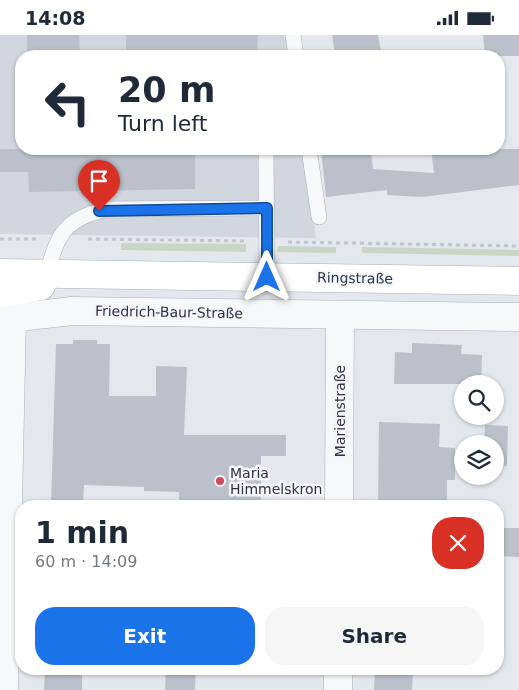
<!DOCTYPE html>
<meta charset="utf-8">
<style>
body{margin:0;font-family:"DejaVu Sans",sans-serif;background:#f6f6f7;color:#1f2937;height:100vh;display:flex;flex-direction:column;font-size:19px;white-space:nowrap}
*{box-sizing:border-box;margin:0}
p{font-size:16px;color:#747a83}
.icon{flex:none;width:28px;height:28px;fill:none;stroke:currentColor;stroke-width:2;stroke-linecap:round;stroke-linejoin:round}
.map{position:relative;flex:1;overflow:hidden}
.panel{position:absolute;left:15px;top:465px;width:489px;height:175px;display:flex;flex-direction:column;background:#fff;border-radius:20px;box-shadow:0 1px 4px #0004}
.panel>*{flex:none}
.banner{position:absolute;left:15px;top:15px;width:490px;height:105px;border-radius:20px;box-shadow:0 1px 4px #0004;background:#fff;color:#1f2937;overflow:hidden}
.fabs{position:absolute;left:454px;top:340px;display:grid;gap:10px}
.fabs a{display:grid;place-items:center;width:50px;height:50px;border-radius:50%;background:#fff;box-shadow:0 1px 4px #0004;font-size:25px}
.pin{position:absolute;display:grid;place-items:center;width:42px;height:42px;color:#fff;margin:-51px -21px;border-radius:50% 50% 50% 0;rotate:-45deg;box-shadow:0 0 5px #0007}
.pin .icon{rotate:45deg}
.me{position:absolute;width:55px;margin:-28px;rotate:0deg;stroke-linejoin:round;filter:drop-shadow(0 0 4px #0008)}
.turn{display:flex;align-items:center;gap:18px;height:105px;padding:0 20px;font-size:22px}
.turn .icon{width:65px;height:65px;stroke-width:2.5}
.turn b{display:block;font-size:35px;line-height:42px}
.round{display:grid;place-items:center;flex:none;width:52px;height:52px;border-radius:20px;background:#f6f6f7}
.head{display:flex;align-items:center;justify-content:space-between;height:85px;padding:0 20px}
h1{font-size:30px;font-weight:700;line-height:38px}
.primary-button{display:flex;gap:10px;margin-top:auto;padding:10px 20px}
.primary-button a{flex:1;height:58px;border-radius:20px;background:#1a73e8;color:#fff;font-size:20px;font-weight:700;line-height:58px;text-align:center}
.primary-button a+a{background:#f6f6f7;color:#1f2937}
.status{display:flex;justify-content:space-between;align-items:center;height:35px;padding:0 25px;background:#fff;direction:ltr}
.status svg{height:14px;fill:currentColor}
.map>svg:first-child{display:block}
</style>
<div class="status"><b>14:08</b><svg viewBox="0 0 49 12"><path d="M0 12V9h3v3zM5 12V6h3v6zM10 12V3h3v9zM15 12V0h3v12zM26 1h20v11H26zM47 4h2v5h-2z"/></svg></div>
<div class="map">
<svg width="519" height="655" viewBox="0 0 519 655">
<rect width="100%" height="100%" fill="#e4e7ec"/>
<path fill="#d2d6de" d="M 0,0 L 287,0 L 290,21 L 21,21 L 21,114 L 303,114 L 316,203 L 0,199 Z"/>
<g fill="#c9d6c5">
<path d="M 121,208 L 246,209 L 246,217 L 121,215 Z"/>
<path d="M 278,211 L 336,212 L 336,218 L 277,217 Z"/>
<path d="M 362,212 L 519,215 L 519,221 L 362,218 Z"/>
</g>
<g fill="#bbc0ca">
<path d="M 27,0 L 79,0 L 80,21 L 27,21 Z"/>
<path d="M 126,0 L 258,0 L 257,21 L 126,21 Z"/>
<path d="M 332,0 L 378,0 L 382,21 L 335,21 Z"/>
<path d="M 483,0 L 519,0 L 519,21 L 485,21 Z"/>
<path d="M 0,114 L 195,114 L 195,154 L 29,157 L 28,137 L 0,137 Z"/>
<path d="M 321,114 L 371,114 L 373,134 L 434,138 L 431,114 L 519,114 L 519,150 L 422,162 L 387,160 L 387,155 L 326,162 Z"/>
<path d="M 73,305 L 97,305 L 97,309 L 110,309 L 109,361 L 156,361 L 156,331 L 187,332 L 184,400 L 286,400 L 286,421 L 261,421 L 261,471 L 179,471 L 179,457 L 144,456 L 144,452 L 84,450 L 83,471 L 51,471 L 56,309 L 73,309 Z"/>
<path d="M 412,308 L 462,310 L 461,319 L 482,320 L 481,349 L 394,349 L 395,317 L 412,318 Z"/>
<path d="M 379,387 L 440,389 L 439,412 L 455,413 L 455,445 L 447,445 L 447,466 L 420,466 L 420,471 L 378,471 Z"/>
<path d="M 485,390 L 508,391 L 507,431 L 495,431 L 495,409 L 484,409 Z"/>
<path d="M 498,493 L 519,493 L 519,522 L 498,521 Z"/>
<path d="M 45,634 L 82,634 L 82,655 L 44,655 Z"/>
<path d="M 166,634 L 196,634 L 195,655 L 165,655 Z"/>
<path d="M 375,634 L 413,634 L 412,655 L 374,655 Z"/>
</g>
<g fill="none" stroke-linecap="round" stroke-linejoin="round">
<defs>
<g id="lane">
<path d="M 293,0 L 296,21"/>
<path d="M 266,114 L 267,242"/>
<path d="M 309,114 L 319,182"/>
<path d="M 46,244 C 56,202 63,183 108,174 L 267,173"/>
</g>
<g id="street">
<path d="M 0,284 L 72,276 L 519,282"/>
<path d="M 339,471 L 340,280"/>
<path d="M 4,655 L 12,284"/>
<path d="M 338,655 L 338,634"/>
</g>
<g id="secondary">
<path d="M 0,238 L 519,246"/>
<path d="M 0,258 L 41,251"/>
</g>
</defs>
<use href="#lane" stroke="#a9aeb7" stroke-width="16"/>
<use href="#street" stroke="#a9aeb7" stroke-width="29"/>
<use href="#secondary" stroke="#a9aeb7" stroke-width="29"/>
<g stroke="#c2c5cb" stroke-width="3" stroke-dasharray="4 4" stroke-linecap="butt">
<path d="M 0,204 L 37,204"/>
<path d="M 88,204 L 247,206"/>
<path d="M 288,207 L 519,211"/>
</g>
<use href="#lane" stroke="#f7f8fa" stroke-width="15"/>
<use href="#street" stroke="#f7f8fa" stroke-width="28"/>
<use href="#secondary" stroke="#fff" stroke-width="28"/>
</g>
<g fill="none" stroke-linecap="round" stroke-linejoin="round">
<defs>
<path id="route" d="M 99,176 L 267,173 L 267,242"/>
</defs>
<use href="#route" stroke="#114b97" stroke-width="12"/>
<use href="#route" stroke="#1a73e8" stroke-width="9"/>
</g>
<circle fill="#d1495b" stroke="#f4f6f9" stroke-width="2" cx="220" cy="446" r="5"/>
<g text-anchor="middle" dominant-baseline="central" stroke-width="5" stroke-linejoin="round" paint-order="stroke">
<g font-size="14" fill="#2b3445" stroke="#f4f6f9">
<text transform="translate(355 243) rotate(1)">Ringstraße</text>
<text transform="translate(169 277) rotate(1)">Friedrich-Baur-Straße</text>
<text transform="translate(340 376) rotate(-90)">Marienstraße</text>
</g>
<g font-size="14" fill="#2b3445" stroke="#f4f6f9" text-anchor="start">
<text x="230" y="438">Maria<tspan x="230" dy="16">Himmelskron</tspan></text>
</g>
</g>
</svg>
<div class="fabs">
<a><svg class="icon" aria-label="search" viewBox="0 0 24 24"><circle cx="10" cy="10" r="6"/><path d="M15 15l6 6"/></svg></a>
<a><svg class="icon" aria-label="layers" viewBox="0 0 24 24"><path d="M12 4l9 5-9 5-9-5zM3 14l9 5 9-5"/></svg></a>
</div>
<div class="pin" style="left:99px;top:176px;background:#d93025"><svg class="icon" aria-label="arrive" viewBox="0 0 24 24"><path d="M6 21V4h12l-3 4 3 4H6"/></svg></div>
<svg class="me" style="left:267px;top:242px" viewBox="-20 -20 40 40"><path d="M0-17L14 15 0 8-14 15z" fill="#1a73e8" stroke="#fff" stroke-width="4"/></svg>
<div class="banner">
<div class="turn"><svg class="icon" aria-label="left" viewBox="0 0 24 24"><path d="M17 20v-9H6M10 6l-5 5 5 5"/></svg><div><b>20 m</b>Turn left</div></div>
</div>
<section class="panel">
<div class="head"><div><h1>1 min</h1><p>60 m · 14:09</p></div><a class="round" style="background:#d93025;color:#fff"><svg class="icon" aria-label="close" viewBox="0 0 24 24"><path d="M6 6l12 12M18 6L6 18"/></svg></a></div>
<div class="primary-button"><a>Exit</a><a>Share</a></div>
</section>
</div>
